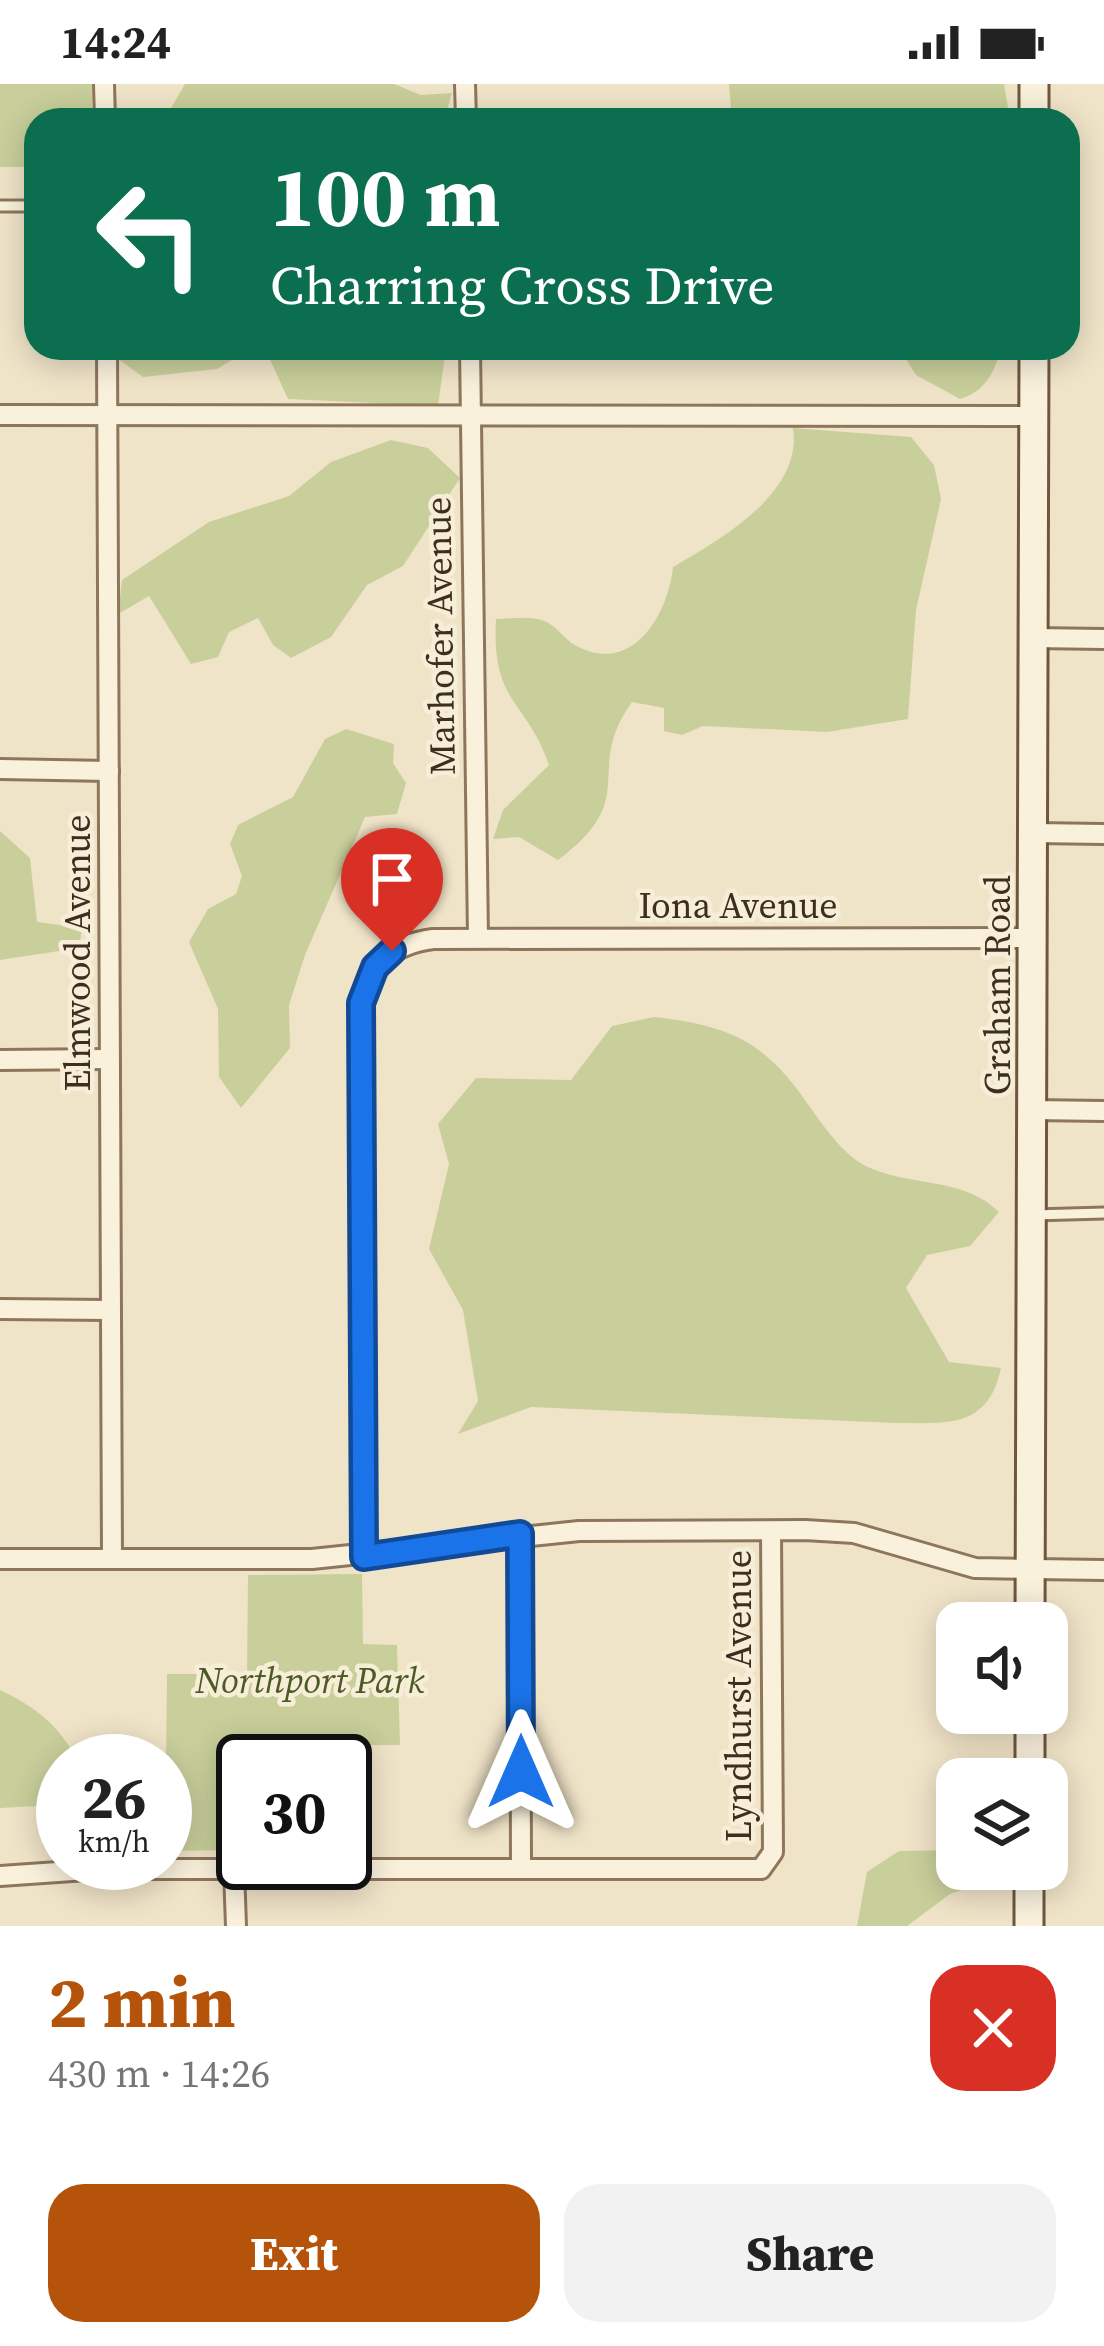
<!DOCTYPE html>
<meta charset="utf-8">
<style>
body{margin:0;font-family:"Source Serif 4",serif;background:#f2f2f2;color:#222;height:100vh;display:flex;flex-direction:column;font-size:45px;white-space:nowrap}
*{box-sizing:border-box;margin:0}
p{font-size:39px;color:#767676}
.icon{flex:none;width:66px;height:66px;fill:none;stroke:currentColor;stroke-width:2;stroke-linecap:round;stroke-linejoin:round}
.map{position:relative;height:1842px;overflow:hidden}
.details{display:flex;flex-direction:column;background:#fff;flex:1}
.details>*{flex:none}
.hud{position:absolute;left:24px;top:24px;width:1056px;height:252px;border-radius:36px;box-shadow:0 6px 30px #0003;background:#0b6e4f;color:#fff;overflow:hidden}
.controls{position:absolute;left:936px;top:1518px;display:grid;gap:24px}
.controls a{display:grid;place-items:center;width:132px;height:132px;border-radius:24px;background:#fff;box-shadow:0 6px 30px #0003;font-size:60px}
.speed{position:absolute;left:36px;top:1650px;display:flex;gap:24px;font-size:60px;font-weight:700;text-align:center}
.speed>*{display:grid;place-content:center;width:156px;height:156px;border-radius:50%;background:#fff;box-shadow:0 6px 30px #0003;line-height:1}
.speed small{font-size:30px;font-weight:400}
.speed .limit{border:6px solid #111;border-radius:18px;background:#fff;color:#111}
.pin{position:absolute;display:grid;place-items:center;width:102px;height:102px;color:#fff;margin:-123px -51px;border-radius:50% 50% 50% 0;rotate:-45deg;box-shadow:0 0 12px #0007}
.pin .icon{rotate:45deg}
.me{position:absolute;width:132px;margin:-66px;rotate:0deg;stroke-linejoin:round;filter:drop-shadow(0 0 9px #0008)}
.turn{display:flex;align-items:center;gap:42px;height:252px;padding:0 48px;font-size:54px}
.turn .icon{width:156px;height:156px;stroke-width:2.5}
.turn b{display:block;font-size:84px;line-height:102px}
.round{display:grid;place-items:center;flex:none;width:126px;height:126px;border-radius:36px;background:#f2f2f2}
.summary{display:flex;align-items:center;justify-content:space-between;height:204px;padding:0 48px}
h1{font-size:72px;font-weight:800;line-height:90px;color:#b45309}
.action{display:flex;gap:24px;margin-top:auto;padding:24px 48px}
.action a{flex:1;height:138px;border-radius:36px;background:#b45309;color:#fff;font-size:48px;font-weight:800;line-height:138px;text-align:center}
.action a+a{background:#f2f2f2;color:#222}
.status{display:flex;justify-content:space-between;align-items:center;height:84px;padding:0 60px;background:#fff;direction:ltr}
.status svg{height:33px;fill:currentColor}
.map>svg:first-child{display:block}
</style>
<div class="status"><b>14:24</b><svg viewBox="0 0 49 12"><path d="M0 12V9h3v3zM5 12V6h3v6zM10 12V3h3v9zM15 12V0h3v12zM26 1h20v11H26zM47 4h2v5h-2z"/></svg></div>
<div class="map">
<svg width="1104" height="1842" viewBox="0 0 1104 1842">
<rect width="100%" height="100%" fill="#f0e4c8"/>
<g fill="#c9cf9b">
<path d="M 0,0 L 92,0 L 92,36 L 36,36 L 36,83 L 0,83 Z"/>
<path d="M 185,0 L 394,0 L 421,11 L 452,9 L 444,36 L 164,36 Z"/>
<path d="M 729,0 L 1004,0 L 1010,36 L 732,36 Z"/>
<path d="M 117,264 L 446,264 L 438,322 L 288,315 L 267,269 L 245,268 L 217,285 L 143,293 L 114,272 Z"/>
<path d="M 899,264 L 1000,264 C 996,288 984,308 960,315 L 916,291 Z"/>
<path d="M 793,344 L 911,353 L 934,381 L 941,415 L 916,526 L 908,635 L 827,648 L 703,642 L 682,651 L 664,647 L 664,624 L 632,618 C 582,688 643,713 558,776 L 519,753 L 493,755 L 503,726 L 549,681 C 527,616 491,620 496,535 C 510,535 532,531 544,537 C 556,541 564,555 575,561 C 632,593 668,531 673,483 C 721,455 803,409 793,344 Z"/>
<path d="M 391,356 L 428,364 L 460,394 L 403,482 L 367,501 L 331,553 L 291,574 L 273,561 L 258,534 L 229,548 L 218,573 L 191,580 L 149,512 L 118,530 L 122,496 L 209,438 L 289,412 L 331,378 Z"/>
<path d="M 346,645 L 394,660 L 393,679 L 406,699 L 397,730 L 365,733 L 305,871 L 289,921 L 290,964 L 241,1024 L 219,993 L 218,925 L 189,858 L 208,825 L 236,810 L 242,792 L 230,760 L 238,741 L 293,713 L 325,655 Z"/>
<path d="M 0,747 L 30,774 L 37,838 L 82,844 L 79,864 L 0,876 Z"/>
<path d="M 654,933 C 734,942 767,959 812,1026 C 825,1044 842,1068 862,1080 C 906,1104 962,1091 999,1128 L 970,1162 L 927,1171 L 906,1204 L 949,1278 L 1001,1284 C 988,1345 948,1339 895,1339 L 531,1323 L 458,1350 L 478,1317 L 463,1226 L 429,1165 L 449,1080 L 438,1040 L 476,994 L 571,996 L 612,942 Z"/>
<path d="M 362,1490 L 363,1560 L 397,1561 L 400,1661 L 255,1661 L 254,1677 L 243,1677 L 243,1766 L 165,1767 L 167,1590 L 247,1590 L 248,1491 Z"/>
<path d="M 0,1606 C 34,1622 61,1642 77,1677 L 63,1677 L 63,1716 L 56,1721 L 0,1724 Z"/>
<path d="M 957,1766 L 957,1785 L 1000,1785 L 1003,1793 L 950,1810 L 907,1842 L 857,1842 L 867,1788 L 899,1767 Z"/>
</g>
<g fill="none" stroke-linecap="round" stroke-linejoin="round">
<defs>
<g id="lane">
<path d="M 0,122 L 36,122"/>
<path d="M 1033,1131 L 1104,1129"/>
</g>
<g id="street">
<path d="M 104,0 L 105,36"/>
<path d="M 465,0 L 466,36"/>
<path d="M 107,264 L 112,1474"/>
<path d="M 470,264 L 478,854"/>
<path d="M 0,331 L 1033,332"/>
<path d="M 1033,554 L 1104,555"/>
<path d="M 0,685 L 109,687"/>
<path d="M 1034,749 L 1104,750"/>
<path d="M 0,976 L 109,975"/>
<path d="M 1032,1026 L 1104,1027"/>
<path d="M 0,1225 L 108,1226"/>
<path d="M 520,1450 L 521,1783"/>
<path d="M 364,1473 L 361,919 C 370,879 394,860 433,855 L 1033,854"/>
<path d="M 0,1475 L 312,1475 L 579,1447 L 805,1446 L 854,1449 L 975,1484 L 1104,1486"/>
<path d="M 234,1786 L 236,1842"/>
<path d="M 0,1792 L 101,1785 L 761,1785 L 773,1768 L 771,1447"/>
</g>
<g id="secondary">
<path d="M 1034,0 L 1034,36"/>
<path d="M 1030,1539 L 1034,264"/>
<path d="M 1030,1629 L 1030,1695"/>
<path d="M 1029,1842 L 1029,1785"/>
</g>
</defs>
<use href="#lane" stroke="#8d765c" stroke-width="15"/>
<use href="#street" stroke="#8d765c" stroke-width="24"/>
<use href="#secondary" stroke="#6f573f" stroke-width="33"/>
<use href="#lane" stroke="#faf1dc" stroke-width="9"/>
<use href="#street" stroke="#faf1dc" stroke-width="18"/>
<use href="#secondary" stroke="#faf1dc" stroke-width="27"/>
</g>
<g fill="none" stroke-linecap="round" stroke-linejoin="round">
<defs>
<path id="route" d="M 392,867 L 375,883 L 361,919 L 364,1473 L 520,1450 L 521,1688"/>
</defs>
<use href="#route" stroke="#114b97" stroke-width="30"/>
<use href="#route" stroke="#1a73e8" stroke-width="21"/>
</g>
<g text-anchor="middle" dominant-baseline="central" stroke-width="9" stroke-linejoin="round" paint-order="stroke">
<g font-size="36" fill="#3d2e20" stroke="#f7eed8">
<text transform="translate(440 552) rotate(-91)">Marhofer Avenue</text>
<text x="738" y="821">Iona Avenue</text>
<text transform="translate(77 869) rotate(-90)">Elmwood Avenue</text>
<text transform="translate(997 901) rotate(-90)">Graham Road</text>
<text transform="translate(738 1612) rotate(-90)">Lyndhurst Avenue</text>
</g>
<g font-size="36" font-style="italic" fill="#4d5a26" stroke="#f7eed8">
<text x="310" y="1596">Northport Park</text>
</g>
</g>
</svg>
<div class="controls">
<a><svg class="icon" aria-label="sound" viewBox="0 0 24 24"><path d="M4 9h4l5-4v14l-5-4H4zM17 9q2 3 0 6"/></svg></a>
<a><svg class="icon" aria-label="layers" viewBox="0 0 24 24"><path d="M12 4l9 5-9 5-9-5zM3 14l9 5 9-5"/></svg></a>
</div>
<div class="speed"><div>26<small>km/h</small></div><div class="limit">30</div></div>
<div class="pin" style="left:392px;top:867px;background:#d93025"><svg class="icon" aria-label="arrive" viewBox="0 0 24 24"><path d="M6 21V4h12l-3 4 3 4H6"/></svg></div>
<svg class="me" style="left:521px;top:1688px" viewBox="-20 -20 40 40"><path d="M0-17L14 15 0 8-14 15z" fill="#1a73e8" stroke="#fff" stroke-width="4"/></svg>
<div class="hud">
<div class="turn"><svg class="icon" aria-label="left" viewBox="0 0 24 24"><path d="M17 20v-9H6M10 6l-5 5 5 5"/></svg><div><b>100 m</b>Charring Cross Drive</div></div>
</div>
</div>
<section class="details">
<div class="summary"><div><h1>2 min</h1><p>430 m · 14:26</p></div><a class="round" style="background:#d93025;color:#fff"><svg class="icon" aria-label="close" viewBox="0 0 24 24"><path d="M6 6l12 12M18 6L6 18"/></svg></a></div>
<div class="action"><a>Exit</a><a>Share</a></div>
</section>
